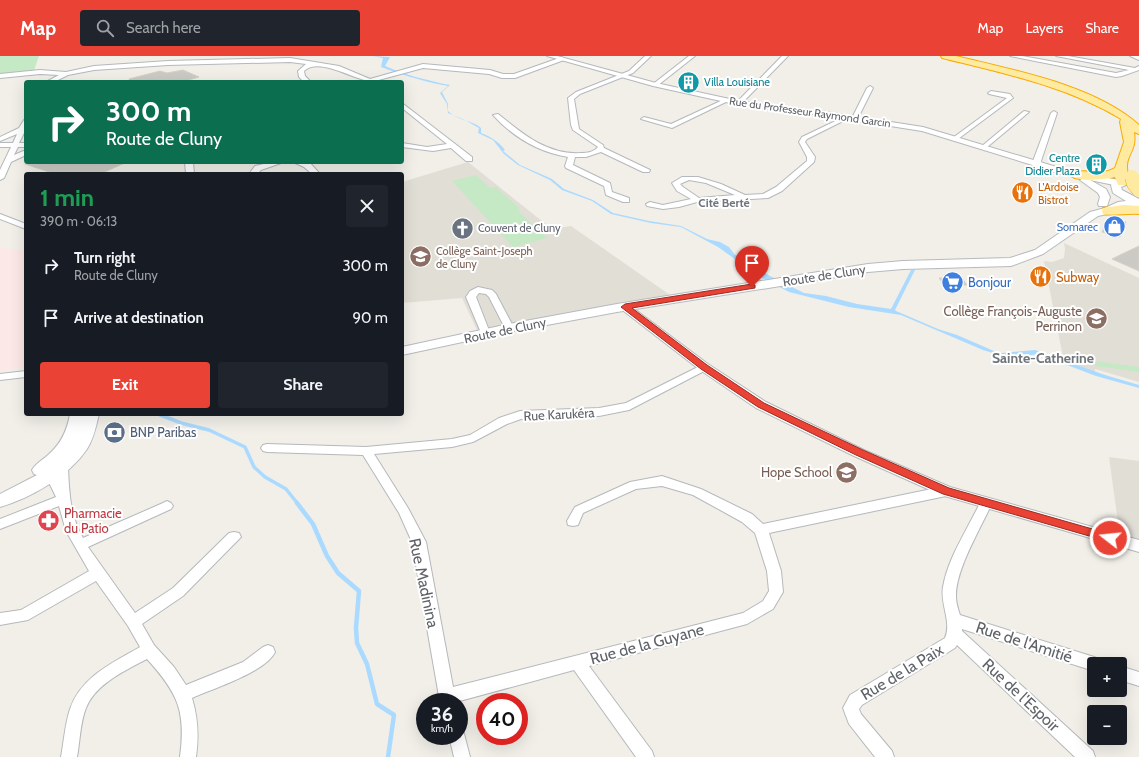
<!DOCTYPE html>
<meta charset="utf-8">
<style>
body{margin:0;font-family:Cabin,sans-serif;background:#20242c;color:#f1f3f6;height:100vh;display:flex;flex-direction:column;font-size:15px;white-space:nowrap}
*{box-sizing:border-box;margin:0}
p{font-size:13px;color:#9ea1a6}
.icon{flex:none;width:22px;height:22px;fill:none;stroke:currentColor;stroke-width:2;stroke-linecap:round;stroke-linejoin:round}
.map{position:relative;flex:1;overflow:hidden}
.side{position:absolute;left:24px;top:116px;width:380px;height:244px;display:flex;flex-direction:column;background:#171b24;border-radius:4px;box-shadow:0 4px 16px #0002}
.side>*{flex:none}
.top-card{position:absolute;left:24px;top:24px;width:380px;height:84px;border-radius:4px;box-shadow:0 4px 16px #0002;background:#0b6e4f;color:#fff;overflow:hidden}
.fabs{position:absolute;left:1087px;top:601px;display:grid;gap:8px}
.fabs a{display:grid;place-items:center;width:40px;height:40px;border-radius:4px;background:#171b24;box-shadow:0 4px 16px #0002;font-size:20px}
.speed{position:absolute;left:416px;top:637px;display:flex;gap:8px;font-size:20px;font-weight:700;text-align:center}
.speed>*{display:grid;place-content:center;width:52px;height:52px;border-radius:50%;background:#171b24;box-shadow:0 4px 16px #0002;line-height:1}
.speed small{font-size:10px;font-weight:400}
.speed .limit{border:6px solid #d22;background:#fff;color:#111}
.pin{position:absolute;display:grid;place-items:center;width:34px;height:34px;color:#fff;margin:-41px -17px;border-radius:50% 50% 50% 0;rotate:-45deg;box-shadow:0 0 4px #0007}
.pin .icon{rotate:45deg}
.me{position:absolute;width:44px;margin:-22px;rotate:286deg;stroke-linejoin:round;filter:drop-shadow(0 0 3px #0008)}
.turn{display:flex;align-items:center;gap:14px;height:84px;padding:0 16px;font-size:18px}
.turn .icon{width:52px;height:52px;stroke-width:2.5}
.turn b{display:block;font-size:28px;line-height:34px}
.round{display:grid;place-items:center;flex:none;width:42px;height:42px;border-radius:4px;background:#20242c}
.head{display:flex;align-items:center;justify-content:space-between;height:68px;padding:0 16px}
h1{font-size:24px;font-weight:700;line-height:30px;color:#1e9e55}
.cta{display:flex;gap:8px;margin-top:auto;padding:8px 16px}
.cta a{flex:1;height:46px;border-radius:4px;background:#ea4335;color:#fff;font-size:16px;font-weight:700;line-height:46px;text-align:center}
.cta a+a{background:#20242c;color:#f1f3f6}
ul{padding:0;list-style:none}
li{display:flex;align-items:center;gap:12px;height:52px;padding:0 16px}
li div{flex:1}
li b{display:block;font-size:15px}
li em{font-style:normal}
header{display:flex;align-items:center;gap:24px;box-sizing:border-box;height:56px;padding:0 20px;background:#ea4335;color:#fff}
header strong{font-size:19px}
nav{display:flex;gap:22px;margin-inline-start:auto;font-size:14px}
.search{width:280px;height:36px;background:#20242c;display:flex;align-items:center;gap:10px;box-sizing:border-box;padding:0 14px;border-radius:4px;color:#9ea1a6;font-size:15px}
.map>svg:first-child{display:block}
</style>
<header>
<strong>Map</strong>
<div class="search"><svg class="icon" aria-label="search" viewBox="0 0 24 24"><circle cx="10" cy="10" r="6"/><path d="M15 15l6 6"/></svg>Search here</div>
<nav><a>Map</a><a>Layers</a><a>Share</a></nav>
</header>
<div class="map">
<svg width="1139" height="701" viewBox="0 0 1139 701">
<rect width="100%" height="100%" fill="#f1efe8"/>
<g fill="#e1ded6">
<path d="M 468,106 L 552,173 L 571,170 L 670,239 L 477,274 L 462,242 L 402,247 L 402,126 Z"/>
<path d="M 1064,187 L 1139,222 L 1139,326 L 1095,313 L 1095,317 L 1085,315 L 1063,301 L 1044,205 L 1052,206 L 1064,202 L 1065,193 Z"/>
<path d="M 1109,401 L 1139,405 L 1139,486 L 1120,481 Z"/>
</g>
<path fill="#fce8e6" d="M 0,192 L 7,192 L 26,195 L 26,311 L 0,315 Z"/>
<g fill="#c5e8c5">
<path d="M 0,0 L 39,0 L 34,14 L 0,18 Z"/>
<path d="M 476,119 L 490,132 L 496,131 L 520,153 L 518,155 L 547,182 L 513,191 L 452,125 Z"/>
<path d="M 1094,305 L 1139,311 L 1139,316 L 1096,310 Z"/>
</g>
<path fill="#aadaff" d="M 372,0 L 390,1 L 385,10 C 406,19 429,25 450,29 L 442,36 L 448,48 L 448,55 C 456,64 472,64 481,72 L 481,77 C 491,81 498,85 505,94 L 503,95 L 520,109 L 552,123 L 564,133 L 593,144 L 613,157 L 649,165 L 681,170 L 707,183 L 720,186 L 729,191 L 735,199 L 747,204 L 770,220 L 804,237 L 826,240 L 857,248 L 891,253 L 911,214 L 915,214 L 895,254 L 896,255 L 938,273 L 957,279 L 994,295 L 1002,297 L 1035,294 L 1105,319 L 1139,329 L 1139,332 L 1096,320 L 1038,298 L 1019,301 L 1003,300 L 983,294 L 901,259 L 849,251 L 789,236 L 760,221 L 718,191 L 681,171 L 651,167 L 611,158 L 592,145 L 562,134 L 550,124 L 518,109 L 504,98 L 493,84 L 478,77 L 479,72 L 465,64 L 448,57 L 447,48 L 440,37 L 448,30 C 429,27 399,18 381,11 L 383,2 Z"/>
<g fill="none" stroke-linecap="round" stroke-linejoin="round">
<path stroke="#aadaff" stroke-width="3.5" d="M 158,358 L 181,367 L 209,374 L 245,391 L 254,411 L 265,421 L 286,433 L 298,448"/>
<path stroke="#aadaff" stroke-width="4.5" d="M 297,447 L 313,468 L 327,500 L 338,517 L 359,535 L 356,572 L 357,587 L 367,608 L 377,648 L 394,659 L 388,701"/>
</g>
<g fill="#cccac5" stroke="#d6d1c6">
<path d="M 183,14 L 199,21 L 189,24 L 192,26 L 130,26 L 129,23 L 160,15 L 167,17 Z"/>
<path d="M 1090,100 L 1105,103 L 1103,113 L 1087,110 Z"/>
<path d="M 25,106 L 127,106 L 100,118 L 55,118 L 25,108 Z"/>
<path d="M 1109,161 L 1126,166 L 1120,181 L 1102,176 Z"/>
<path d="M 466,166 L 470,177 L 458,179 L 454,168 Z"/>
<path d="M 1139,190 L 1139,215 L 1112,203 L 1122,198 Z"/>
<path d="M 958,217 L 967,229 L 958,229 L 961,234 L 948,234 L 939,222 L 948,222 L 945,218 Z"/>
</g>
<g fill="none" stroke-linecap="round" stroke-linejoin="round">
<defs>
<g id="minor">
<path d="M 645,0 L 651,0 L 633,17 L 580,38 L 574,43 L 579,73 L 603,89 L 604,92 L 650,114 L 649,116 L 643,116 L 601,96 L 586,101 L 575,101 L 573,109 L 610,127 L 612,136 L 629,142 L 629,146 L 623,146 L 606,139 L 604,130 L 566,112 L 565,110 L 568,101 C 538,96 513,81 493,59 L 498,58 C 523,78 547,99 581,97 C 587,97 594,96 598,91 L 573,74 L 571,69 L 568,42 L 576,36 L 629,15 Z"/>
<path d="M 689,0 L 695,0 L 657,30 L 653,30 L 653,28 Z"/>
<path d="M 782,0 L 788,0 L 741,48 L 737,48 L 737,46 Z"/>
<path d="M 1010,0 L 1022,0 L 1116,17 L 1129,14 L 1056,0 L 1068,0 L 1135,12 L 1139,10 L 1139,14 L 1122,20 L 1116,21 Z"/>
<path d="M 1130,0 L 1139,0 L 1139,4 Z"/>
<path d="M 562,1 L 565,3 L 564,4 L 515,22 L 502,22 L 489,18 L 423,12 L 375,25 L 376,26 C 355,26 321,0 304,15 L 305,20 L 311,26 L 304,26 L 299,21 L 298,15 L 306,8 L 290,6 L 168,9 L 94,14 L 68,19 L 54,26 L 46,26 L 59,19 L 40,18 L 0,22 L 0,18 L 40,14 L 66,16 L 94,10 L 168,5 L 290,2 L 339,10 L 370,23 L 423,8 L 490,14 L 503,18 L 514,18 Z"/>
<path d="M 870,30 L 873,32 L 858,62 L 853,63 L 852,62 L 867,32 Z"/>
<path d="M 991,35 L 1010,38 L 1013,42 L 958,83 L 954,83 L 954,81 L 1007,42 L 989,38 L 988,37 Z"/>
<path d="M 725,43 L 730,44 L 672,72 L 641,63 L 644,61 L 671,68 Z"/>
<path d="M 402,47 L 472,101 L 472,105 L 466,105 L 451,92 L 433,95 L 402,91 L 402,87 L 427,91 L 447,88 L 402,52 Z"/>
<path d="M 1024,55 L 1029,56 L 986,92 L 982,92 L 982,90 Z"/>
<path d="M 1054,55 L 1057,57 L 1041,105 L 1042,109 L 1038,111 L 1035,111 L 1033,105 L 1051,57 Z"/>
<path d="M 846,60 L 851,61 L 807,83 L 805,86 L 815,101 L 814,106 L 782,135 L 768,142 L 697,146 L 679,151 L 663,153 L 647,150 L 646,148 L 650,146 L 663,149 L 691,143 L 677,135 L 672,127 L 682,121 L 698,121 L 721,128 L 745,139 L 763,138 L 776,131 L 807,105 L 807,101 L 799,86 L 802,81 ZM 689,124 L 706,127 L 735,139 L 699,142 L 683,131 L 680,128 Z"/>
<path d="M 26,63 L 26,73 L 19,87 L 26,87 L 26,91 L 18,91 L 14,99 L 26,94 L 26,99 L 11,106 L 4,122 L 0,124 L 0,114 L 11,91 L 0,91 L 0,87 L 13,87 L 17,78 L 0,85 L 0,81 L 19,72 L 24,64 Z"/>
<path d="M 185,106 L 193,106 L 194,118 L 186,118 Z"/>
<path d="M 272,106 L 284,106 L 261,114 L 257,118 L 249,118 L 255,110 Z"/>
<path d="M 293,106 L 310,107 L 320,118 L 312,118 L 304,111 Z"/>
<path d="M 0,158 L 26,168 L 26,173 L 0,163 Z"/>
<path d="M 478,231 L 492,234 L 496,238 L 514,272 L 512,274 L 506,274 L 489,241 L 486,238 L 479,237 L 476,241 L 490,277 L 485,280 L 482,279 L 466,241 L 470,235 Z"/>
<path d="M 704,308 L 708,309 L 709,311 L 708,313 L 629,354 L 599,360 L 521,363 L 507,368 L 473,386 L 452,391 L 374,398 L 408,452 L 426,486 L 453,631 L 743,557 L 763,545 L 769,535 L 767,515 L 755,477 L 742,466 L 693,439 L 662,430 L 636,433 L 583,457 L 578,469 L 573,470 L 568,469 L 567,465 L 575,451 L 630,426 L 662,420 L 701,433 L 752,458 L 763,468 L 946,430 L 950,432 L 952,435 L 950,438 L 946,440 L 769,477 L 781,515 L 783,536 L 773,553 L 747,568 L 589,610 L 652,695 L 654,701 L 636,701 L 574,614 L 456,646 L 440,646 L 412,486 L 399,457 L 363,399 L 267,396 L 263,395 L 261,392 L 263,389 L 267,388 L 366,391 L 452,383 L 470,379 L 499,362 L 520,355 L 599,352 L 626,347 Z"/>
<path d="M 26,315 L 26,321 L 0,324 L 0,318 Z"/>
<path d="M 62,407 L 66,408 L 68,411 C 69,436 70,460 83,482 L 163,447 L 167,445 L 171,447 L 173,450 L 171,453 L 88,491 L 135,557 L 173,532 L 229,477 L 234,476 L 239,477 L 241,481 L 183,540 L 142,568 L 154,589 L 174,611 L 186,629 L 243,606 L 263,591 L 268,589 L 273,591 L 275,596 C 266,616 212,633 192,642 C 198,662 199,680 196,701 L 180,701 C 186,655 178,637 147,603 C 126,614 95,628 86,652 C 80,667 80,685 77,701 L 61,701 C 64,685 65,668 70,653 C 81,621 112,607 140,591 L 128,570 L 96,525 L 28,564 L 0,569 L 0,557 L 21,554 L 89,515 L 66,475 L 59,450 L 0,473 L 0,463 L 56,441 L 42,412 L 44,409 L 48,408 L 52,409 L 56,416 L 58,408 Z"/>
<path d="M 986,442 L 990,444 L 992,447 C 981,472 955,514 956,541 C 956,547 958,553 960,559 L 1094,601 L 1099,603 L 1102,608 L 1094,608 L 1094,615 L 962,573 L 962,575 L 1093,695 L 1095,701 L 1075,701 L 957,589 L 955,592 L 862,649 L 859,653 L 861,658 L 892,695 L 894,701 L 875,701 L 849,668 L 843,652 L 850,639 L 945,582 C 952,566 940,548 943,531 C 948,502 967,474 980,447 L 982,444 Z"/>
<path d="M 1120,610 L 1139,616 L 1139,630 L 1120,624 Z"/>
<path d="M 459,673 L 463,674 L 470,701 L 454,701 L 449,680 L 459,680 Z"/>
</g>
<g id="tertiary">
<path d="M 547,0 L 557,0 L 656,27 L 739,45 L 820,55 L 923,71 L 1070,115 L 1119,124 L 1123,127 L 1119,130 L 1065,119 L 922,75 L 820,59 L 739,49 L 653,30 Z"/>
<path d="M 625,248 L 629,249 L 708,308 L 766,346 L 864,394 L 950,431 L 1139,484 L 1139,496 L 941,439 L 854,400 L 756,352 L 700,314 L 621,253 L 619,251 L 621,249 Z"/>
</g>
<g id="secondary">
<path d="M 1085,121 L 1106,133 L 1110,141 L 1107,150 L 1099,150 L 1098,148 L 1100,141 L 1098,137 L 1080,124 Z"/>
<path d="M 1127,122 L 1132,125 L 1131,127 L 1121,131 L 1122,134 L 1139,143 L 1139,150 L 1124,151 L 1112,157 L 1098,160 L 1043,198 L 1011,210 L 903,213 L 868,216 L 617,256 L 509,276 L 402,299 L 402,291 L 509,268 L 617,248 L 868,208 L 903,205 L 1010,202 L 1035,194 L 1090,156 L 1105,152 L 1118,146 L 1126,145 L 1113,137 L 1111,129 L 1112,127 Z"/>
<path d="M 70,358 L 99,358 C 96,370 94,382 87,393 C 69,420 31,442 0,451 L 0,438 L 37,419 L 34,418 L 32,414 C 36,407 43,404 48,399 C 61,388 67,375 70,358 Z"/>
</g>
<g id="trunk">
<path d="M 941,0 L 956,0 C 1013,14 1095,29 1139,69 L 1139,78 L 1134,76 C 1137,94 1127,98 1127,110 C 1127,115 1129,124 1126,129 L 1118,129 L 1115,121 C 1102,124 1087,125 1074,122 L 1072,119 L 1074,116 C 1088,113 1101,120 1115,112 L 1124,86 L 1120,66 L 1121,63 C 1066,30 1003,17 942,2 Z"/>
<path d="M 1123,149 L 1139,150 L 1139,158 C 1129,157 1112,160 1103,158 L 1102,155 L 1103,152 Z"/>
</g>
</defs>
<use href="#minor" stroke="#b5b8bc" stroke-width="2"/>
<use href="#tertiary" stroke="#b5b8bc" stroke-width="2"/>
<use href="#secondary" stroke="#b6babf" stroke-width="2"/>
<use href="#trunk" stroke="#f9ab00" stroke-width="2"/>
<use href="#minor" fill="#fff" fill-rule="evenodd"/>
<use href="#tertiary" fill="#fff" fill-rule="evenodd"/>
<use href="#secondary" fill="#fff" fill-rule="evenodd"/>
<use href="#trunk" fill="#feeaa1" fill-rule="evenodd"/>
<defs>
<path id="trunk-bridge" d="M 1132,121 L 1134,128 L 1139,134"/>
</defs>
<use href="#trunk-bridge" stroke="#f9ab00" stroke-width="15" stroke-linecap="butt"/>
<use href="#trunk-bridge" stroke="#feeaa1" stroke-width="14"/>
</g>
<path fill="#ea4335" stroke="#982c22" d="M 752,228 L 755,229 L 755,232 L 632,252 L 707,309 L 764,347 L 863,394 L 949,432 L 1110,478 L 1114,479 L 1116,482 L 1114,485 L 1110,486 L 943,438 L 856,399 L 758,351 L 701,313 L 621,251 L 625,248 Z"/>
<defs>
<symbol id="building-disc" viewBox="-11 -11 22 22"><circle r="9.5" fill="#0f9aa8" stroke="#fff"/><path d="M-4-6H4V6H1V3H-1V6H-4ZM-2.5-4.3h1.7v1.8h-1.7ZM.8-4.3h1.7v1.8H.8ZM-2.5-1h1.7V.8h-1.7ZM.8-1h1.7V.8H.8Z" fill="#fff"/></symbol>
<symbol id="restaurant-disc" viewBox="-11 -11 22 22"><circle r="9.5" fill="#e8710a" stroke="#fff"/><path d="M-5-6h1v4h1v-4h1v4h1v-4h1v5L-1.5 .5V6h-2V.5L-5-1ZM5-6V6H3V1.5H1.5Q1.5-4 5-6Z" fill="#fff"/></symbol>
<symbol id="shop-disc" viewBox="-11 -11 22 22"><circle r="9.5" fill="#3f7fe0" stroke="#fff"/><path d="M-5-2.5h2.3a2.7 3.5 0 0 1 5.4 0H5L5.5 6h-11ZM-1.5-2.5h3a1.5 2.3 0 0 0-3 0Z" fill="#fff"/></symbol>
<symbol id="church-disc" viewBox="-11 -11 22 22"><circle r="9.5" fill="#6b7280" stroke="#fff"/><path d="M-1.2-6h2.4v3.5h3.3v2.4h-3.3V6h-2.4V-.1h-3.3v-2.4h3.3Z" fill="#fff"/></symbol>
<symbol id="school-disc" viewBox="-11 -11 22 22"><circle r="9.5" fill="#8d6e63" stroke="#fff"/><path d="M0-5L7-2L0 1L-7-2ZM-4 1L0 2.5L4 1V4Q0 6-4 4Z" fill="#fff"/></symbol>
<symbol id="supermarket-disc" viewBox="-11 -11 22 22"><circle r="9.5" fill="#3f7fe0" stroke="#fff"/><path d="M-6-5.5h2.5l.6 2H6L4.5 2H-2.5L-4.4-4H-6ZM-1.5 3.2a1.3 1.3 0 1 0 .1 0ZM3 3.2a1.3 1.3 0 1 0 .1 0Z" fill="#fff"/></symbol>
<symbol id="bank-disc" viewBox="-11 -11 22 22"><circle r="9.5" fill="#5c6f8a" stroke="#fff"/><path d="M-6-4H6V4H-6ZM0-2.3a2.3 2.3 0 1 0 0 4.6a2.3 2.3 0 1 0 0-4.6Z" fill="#fff"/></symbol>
<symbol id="pharmacy-disc" viewBox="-11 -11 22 22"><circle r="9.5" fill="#e0444e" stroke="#fff"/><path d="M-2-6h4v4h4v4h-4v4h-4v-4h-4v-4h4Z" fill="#fff"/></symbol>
</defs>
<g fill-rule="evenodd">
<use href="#building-disc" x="676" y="14" width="25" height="25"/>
<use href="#building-disc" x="1084" y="96" width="25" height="25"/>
<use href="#restaurant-disc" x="1010" y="124" width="25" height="25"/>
<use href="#shop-disc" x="1102" y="158" width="25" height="25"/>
<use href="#church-disc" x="450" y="160" width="25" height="25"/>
<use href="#school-disc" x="408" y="188" width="25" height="25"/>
<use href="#restaurant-disc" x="1028" y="208" width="25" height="25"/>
<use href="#supermarket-disc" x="940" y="214" width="25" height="25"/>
<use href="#school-disc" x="1084" y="250" width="25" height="25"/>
<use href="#bank-disc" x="102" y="364" width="25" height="25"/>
<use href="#school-disc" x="834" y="404" width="25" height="25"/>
<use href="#pharmacy-disc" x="36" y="452" width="25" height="25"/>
</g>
<g text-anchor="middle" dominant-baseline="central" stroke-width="4" stroke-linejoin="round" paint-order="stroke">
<g font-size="11" fill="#0d838f" stroke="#fff" text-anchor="start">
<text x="704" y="26">Villa Louisiane</text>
<text x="1080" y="102" text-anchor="end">Centre<tspan x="1080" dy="13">Didier Plaza</tspan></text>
</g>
<g font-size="11" fill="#5f6368" stroke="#fff">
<text transform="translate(810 56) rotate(8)">Rue du Professeur Raymond Garcin</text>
</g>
<g font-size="11" fill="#c56008" stroke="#fff" text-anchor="start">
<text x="1038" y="131">L'Ardoise<tspan x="1038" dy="13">Bistrot</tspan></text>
</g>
<g font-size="11" fill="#366cbe" stroke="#fff" text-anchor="end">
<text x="1098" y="171">Somarec</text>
</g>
<g font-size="11" fill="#5b616d" stroke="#fff" text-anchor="start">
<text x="478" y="172">Couvent de Cluny</text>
</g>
<g font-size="11" fill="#785e54" stroke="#fff" text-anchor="start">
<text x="436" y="195">Collège Saint-Joseph<tspan x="436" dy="13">de Cluny</tspan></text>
</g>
<g font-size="12" font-weight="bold" fill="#70757a" stroke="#fff">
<text x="724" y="146">Cité Berté</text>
</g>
<g font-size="13" fill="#5f6368" stroke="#fff">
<text transform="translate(824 219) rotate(-9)">Route de Cluny</text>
<text transform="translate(505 274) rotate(-12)">Route de Cluny</text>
<text transform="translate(559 358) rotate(-3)">Rue Karukéra</text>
</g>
<g font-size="13" fill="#c56008" stroke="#fff" text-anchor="start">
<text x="1056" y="221">Subway</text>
</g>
<g font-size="13" fill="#366cbe" stroke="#fff" text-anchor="start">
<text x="968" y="226">Bonjour</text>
</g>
<g font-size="13" fill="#785e54" stroke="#fff" text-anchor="end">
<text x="1082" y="255">Collège François-Auguste<tspan x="1082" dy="15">Perrinon</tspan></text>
<text x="832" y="416">Hope School</text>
</g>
<g font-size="13" fill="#4e5e75" stroke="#fff" text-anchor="start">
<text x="130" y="376">BNP Paribas</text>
</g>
<g font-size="13" fill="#be3a42" stroke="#fff" text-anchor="start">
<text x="64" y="457">Pharmacie<tspan x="64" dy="15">du Patio</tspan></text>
</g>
<g font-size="14" font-weight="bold" fill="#70757a" stroke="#fff">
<text x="1043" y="302">Sainte-Catherine</text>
</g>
<g font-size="16" fill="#5f6368" stroke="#fff">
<text transform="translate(424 527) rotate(78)">Rue Madinina</text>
<text transform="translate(1024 586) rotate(18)">Rue de l'Amitié</text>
<text transform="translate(647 588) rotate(-15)">Rue de la Guyane</text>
<text transform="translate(902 616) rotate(-31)">Rue de la Paix</text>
<text transform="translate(1021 639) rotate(43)">Rue de l'Espoir</text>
</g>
</g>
</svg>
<div class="fabs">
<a>+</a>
<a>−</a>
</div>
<div class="speed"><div>36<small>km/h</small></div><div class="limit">40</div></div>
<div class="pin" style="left:752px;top:231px;background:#d93025"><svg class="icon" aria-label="arrive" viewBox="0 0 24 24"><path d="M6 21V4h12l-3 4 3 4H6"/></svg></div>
<svg class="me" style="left:1110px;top:482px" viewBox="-20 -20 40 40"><circle r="17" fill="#ea4335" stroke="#fff" stroke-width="3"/><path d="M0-11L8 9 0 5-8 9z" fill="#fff"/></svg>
<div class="top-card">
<div class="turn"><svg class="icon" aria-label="right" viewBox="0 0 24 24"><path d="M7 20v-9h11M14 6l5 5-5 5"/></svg><div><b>300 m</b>Route de Cluny</div></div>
</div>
<section class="side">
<div class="head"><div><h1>1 min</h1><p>390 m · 06:13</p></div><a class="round"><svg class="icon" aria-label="close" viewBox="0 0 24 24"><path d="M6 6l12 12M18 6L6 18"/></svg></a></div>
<ul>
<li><svg class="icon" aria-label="right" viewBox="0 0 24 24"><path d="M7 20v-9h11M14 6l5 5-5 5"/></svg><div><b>Turn right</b><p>Route de Cluny</p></div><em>300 m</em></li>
<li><svg class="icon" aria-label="arrive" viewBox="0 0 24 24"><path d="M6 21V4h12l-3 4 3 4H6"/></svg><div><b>Arrive at destination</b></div><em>90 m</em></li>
</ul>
<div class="cta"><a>Exit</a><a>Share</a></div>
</section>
</div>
